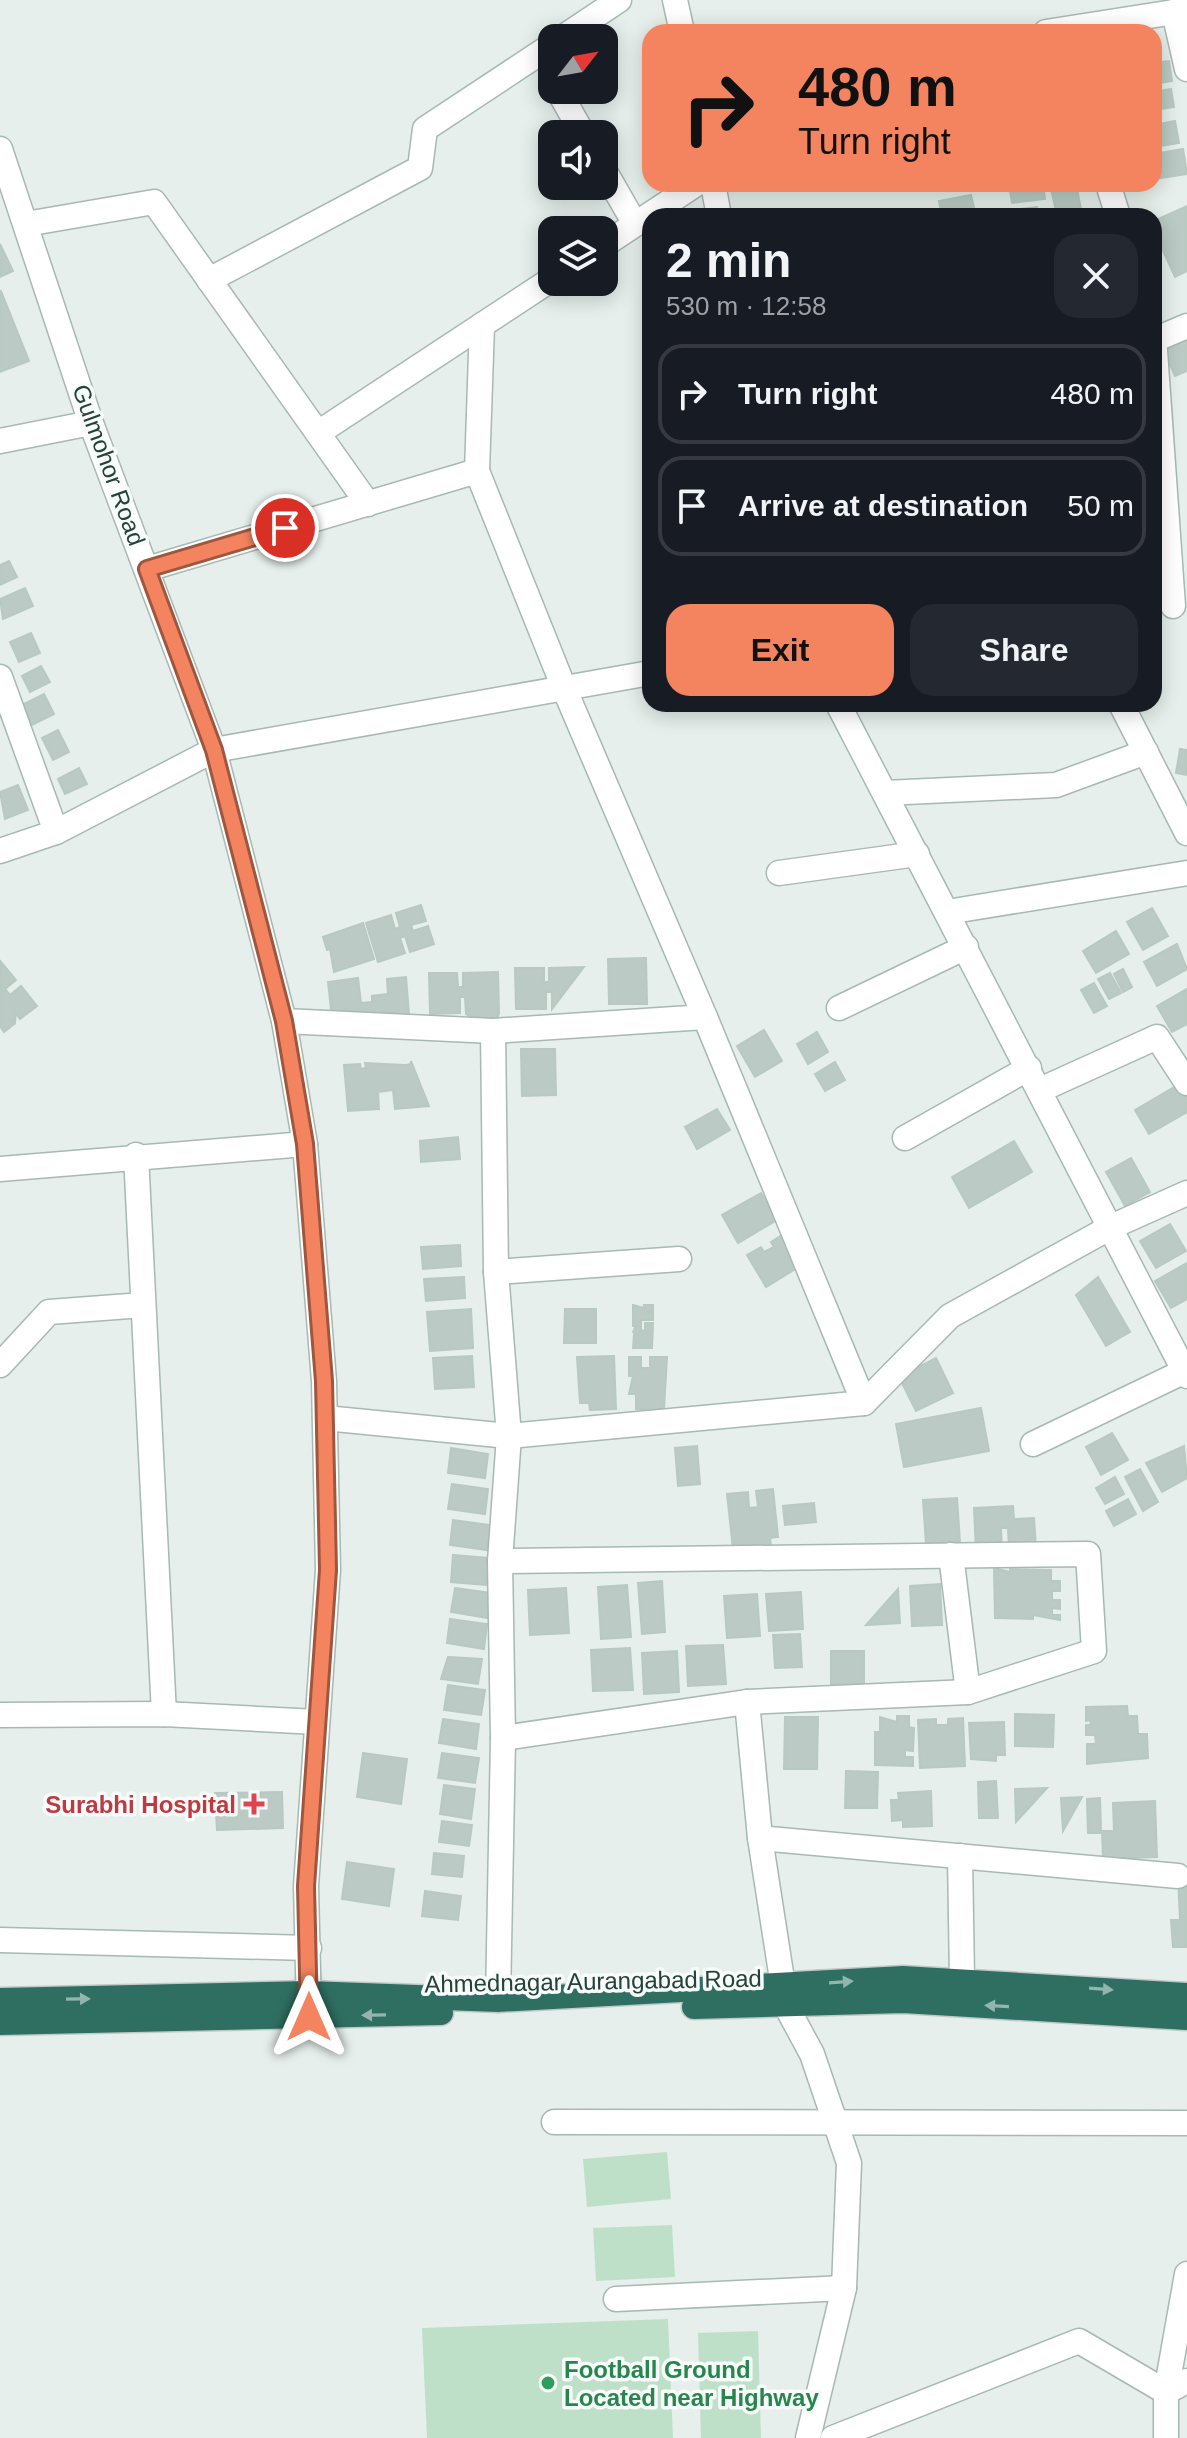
<!DOCTYPE html>
<meta charset="utf-8">
<style>
body{margin:0;font-family:Helvetica,sans-serif;background:#242831;color:#f1f3f6;height:100vh;display:flex;flex-direction:column;font-size:30px;white-space:nowrap}
*{box-sizing:border-box;margin:0}
p{font-size:26px;color:#9ea1a6}
.icon{flex:none;width:44px;height:44px;fill:none;stroke:currentColor;stroke-width:2;stroke-linecap:round;stroke-linejoin:round}
.map{position:relative;flex:1;overflow:hidden}
.panel{position:absolute;left:642px;top:208px;width:520px;height:504px;display:flex;flex-direction:column;background:#171b24;border-radius:24px;box-shadow:0 4px 20px #0003}
.panel>*{flex:none}
.hud{position:absolute;left:642px;top:24px;width:520px;height:168px;border-radius:24px;box-shadow:0 4px 20px #0003;background:#f4845f;color:#111;overflow:hidden}
.needle{width:52px;rotate:59deg}
.controls{position:absolute;left:538px;top:24px;display:grid;gap:16px}
.controls a{display:grid;place-items:center;width:80px;height:80px;border-radius:16px;background:#171b24;box-shadow:0 4px 20px #0003;font-size:40px}
.pin{position:absolute;display:grid;place-items:center;width:68px;height:68px;color:#fff;margin:-34px;border:4px solid #fff;border-radius:50%;box-shadow:0 2px 8px #0007}
.me{position:absolute;width:88px;margin:-44px;rotate:0deg;stroke-linejoin:round;filter:drop-shadow(0 0 6px #0008)}
.turn{display:flex;align-items:center;gap:28px;height:168px;padding:0 24px;font-size:36px}
.turn .icon{width:104px;height:104px;stroke-width:2.5}
.turn b{display:block;font-size:56px;line-height:68px}
.round{display:grid;place-items:center;flex:none;width:84px;height:84px;border-radius:24px;background:#242831}
.overview{display:flex;align-items:center;justify-content:space-between;height:136px;padding:0 24px}
h1{font-size:48px;font-weight:800;line-height:60px}
.cta{display:flex;gap:16px;margin-top:auto;padding:16px 24px}
.cta a{flex:1;height:92px;border-radius:24px;background:#f4845f;color:#111;font-size:32px;font-weight:800;line-height:92px;text-align:center}
.cta a+a{background:#242831;color:#f1f3f6}
ul{padding:0;list-style:none}
li{display:flex;align-items:center;gap:24px;height:100px;margin:0 16px 12px;padding:0 8px;border:4px solid #363941;border-radius:24px}
li div{flex:1}
li b{display:block;font-size:30px}
li em{font-style:normal}
.map>svg:first-child{display:block}
</style>
<div class="map">
<svg width="1187" height="2438" viewBox="0 0 1187 2438">
<rect width="100%" height="100%" fill="#e6efeb"/>
<g fill="#bfe0c8">
<path d="M 667,2152 L 671,2199 L 587,2207 L 583,2159 Z"/>
<path d="M 672,2225 L 675,2277 L 596,2281 L 593,2228 Z"/>
<path d="M 668,2319 L 673,2438 L 427,2438 L 422,2328 Z"/>
<path d="M 758,2331 L 761,2438 L 701,2438 L 698,2333 Z"/>
</g>
<g fill="#bbcac4" stroke="#b8c9c2" stroke-width="2">
<path d="M 1169,61 L 1172,81 L 1154,84 L 1154,63 Z"/>
<path d="M 1171,89 L 1174,107 L 1154,110 L 1154,92 Z"/>
<path d="M 1175,121 L 1179,143 L 1154,147 L 1154,125 Z"/>
<path d="M 1183,149 L 1187,174 L 1154,179 L 1154,154 Z"/>
<path d="M 1009,184 L 1043,184 L 1045,199 L 1012,203 Z"/>
<path d="M 1050,184 L 1076,184 L 1082,214 L 1057,216 Z"/>
<path d="M 971,195 L 976,216 L 942,216 L 939,201 Z"/>
<path d="M 1187,206 L 1187,271 L 1175,277 L 1154,231 L 1154,221 Z"/>
<path d="M 1037,207 L 1039,216 L 1005,216 L 1004,211 Z"/>
<path d="M 0,244 L 13,271 L 0,277 Z"/>
<path d="M 1,291 L 29,361 L 0,372 L 0,292 Z"/>
<path d="M 1187,340 L 1187,371 L 1175,376 L 1164,351 Z"/>
<path d="M 9,561 L 17,577 L 0,585 L 0,565 Z"/>
<path d="M 25,588 L 33,606 L 3,619 L 0,599 Z"/>
<path d="M 31,633 L 40,653 L 19,662 L 10,642 Z"/>
<path d="M 41,666 L 50,682 L 30,692 L 22,676 Z"/>
<path d="M 44,694 L 54,714 L 32,725 L 22,705 Z"/>
<path d="M 58,730 L 69,752 L 53,760 L 42,738 Z"/>
<path d="M 1180,749 L 1187,750 L 1187,775 L 1176,773 Z"/>
<path d="M 79,768 L 87,784 L 65,794 L 58,779 Z"/>
<path d="M 18,785 L 28,810 L 5,819 L 0,792 Z"/>
<path d="M 421,905 L 426,921 L 411,925 L 413,931 L 428,926 L 434,944 L 410,952 L 405,936 L 400,938 L 405,953 L 378,962 L 366,923 L 391,915 L 395,929 L 400,927 L 396,913 Z"/>
<path d="M 1152,908 L 1168,936 L 1143,950 L 1127,922 Z"/>
<path d="M 363,923 L 374,959 L 334,972 L 330,949 L 327,950 L 323,937 Z"/>
<path d="M 1116,931 L 1129,954 L 1096,973 L 1083,951 Z"/>
<path d="M 1177,944 L 1187,969 L 1157,986 L 1144,962 Z"/>
<path d="M 646,958 L 647,1004 L 609,1004 L 608,959 Z"/>
<path d="M 1,962 L 16,980 L 5,989 L 10,995 L 21,986 L 37,1006 L 20,1019 L 16,1013 L 15,1023 L 9,1018 L 14,1024 L 4,1032 L 0,1026 Z"/>
<path d="M 584,967 L 552,1009 L 552,992 L 546,992 L 546,1009 L 516,1009 L 515,968 L 544,968 L 544,982 L 549,982 L 549,968 Z"/>
<path d="M 1123,969 L 1132,987 L 1123,992 L 1114,974 Z"/>
<path d="M 498,972 L 499,1013 L 493,1031 L 466,1014 L 465,997 L 460,997 L 460,1013 L 430,1014 L 429,973 L 457,973 L 458,987 L 463,987 L 463,973 Z"/>
<path d="M 1110,973 L 1121,993 L 1109,999 L 1098,979 Z"/>
<path d="M 406,977 L 409,1014 L 332,1018 L 328,982 L 358,978 L 361,1003 L 372,1002 L 372,996 L 388,994 L 387,979 Z"/>
<path d="M 1094,983 L 1107,1006 L 1094,1013 L 1081,990 Z"/>
<path d="M 1187,989 L 1187,1024 L 1172,1032 L 1157,1006 Z"/>
<path d="M 764,1030 L 782,1061 L 755,1077 L 737,1046 Z"/>
<path d="M 817,1032 L 828,1052 L 808,1064 L 797,1044 Z"/>
<path d="M 521,1049 L 555,1049 L 556,1095 L 522,1096 Z"/>
<path d="M 411,1061 L 429,1106 L 395,1109 L 393,1090 L 378,1092 L 379,1109 L 348,1111 L 344,1065 L 360,1064 L 361,1069 L 366,1068 L 365,1063 L 406,1065 L 411,1064 Z"/>
<path d="M 835,1062 L 845,1080 L 825,1091 L 815,1074 Z"/>
<path d="M 1181,1083 L 1187,1093 L 1187,1112 L 1149,1134 L 1135,1110 Z"/>
<path d="M 717,1109 L 730,1130 L 697,1149 L 685,1127 Z"/>
<path d="M 458,1137 L 460,1159 L 421,1162 L 420,1141 Z"/>
<path d="M 1014,1141 L 1032,1172 L 969,1208 L 952,1177 Z"/>
<path d="M 1131,1158 L 1150,1192 L 1125,1206 L 1106,1172 Z"/>
<path d="M 761,1193 L 777,1220 L 738,1243 L 722,1215 Z"/>
<path d="M 1170,1224 L 1186,1251 L 1156,1268 L 1140,1241 Z"/>
<path d="M 788,1231 L 797,1268 L 766,1287 L 747,1255 L 761,1247 L 764,1252 L 774,1247 L 771,1242 Z"/>
<path d="M 460,1245 L 461,1266 L 423,1269 L 421,1247 Z"/>
<path d="M 1187,1263 L 1187,1299 L 1171,1308 L 1155,1281 Z"/>
<path d="M 464,1277 L 465,1298 L 426,1301 L 424,1279 Z"/>
<path d="M 1098,1277 L 1130,1332 L 1106,1346 L 1076,1295 Z"/>
<path d="M 633,1305 L 644,1308 L 644,1305 L 653,1305 L 653,1311 L 647,1313 L 653,1313 L 653,1320 L 641,1320 L 641,1331 L 645,1330 L 645,1323 L 653,1323 L 652,1348 L 633,1348 L 634,1335 L 637,1335 L 633,1332 L 636,1326 L 633,1326 Z"/>
<path d="M 471,1309 L 473,1348 L 430,1351 L 427,1312 Z"/>
<path d="M 565,1309 L 596,1309 L 596,1343 L 564,1343 Z"/>
<path d="M 472,1356 L 474,1387 L 435,1389 L 433,1358 Z"/>
<path d="M 614,1356 L 616,1409 L 590,1410 L 589,1403 L 580,1403 L 577,1357 Z"/>
<path d="M 629,1357 L 641,1357 L 641,1368 L 650,1368 L 650,1357 L 667,1357 L 664,1409 L 636,1409 L 636,1394 L 629,1394 L 633,1376 L 629,1376 Z"/>
<path d="M 936,1358 L 953,1393 L 916,1411 L 899,1377 Z"/>
<path d="M 981,1408 L 989,1451 L 904,1467 L 896,1424 Z"/>
<path d="M 1112,1433 L 1128,1460 L 1101,1475 L 1086,1447 Z"/>
<path d="M 697,1446 L 700,1484 L 678,1486 L 675,1448 Z"/>
<path d="M 1184,1446 L 1187,1478 L 1162,1492 L 1146,1463 Z"/>
<path d="M 451,1448 L 488,1454 L 485,1478 L 448,1473 Z"/>
<path d="M 1140,1469 L 1158,1502 L 1143,1511 L 1125,1477 Z"/>
<path d="M 1115,1477 L 1124,1494 L 1105,1504 L 1096,1488 Z"/>
<path d="M 452,1484 L 488,1489 L 485,1514 L 448,1509 Z"/>
<path d="M 773,1489 L 778,1537 L 770,1538 L 771,1546 L 733,1549 L 727,1494 L 748,1492 L 749,1508 L 758,1507 L 756,1491 Z"/>
<path d="M 957,1498 L 960,1542 L 926,1544 L 923,1500 Z"/>
<path d="M 1128,1499 L 1136,1514 L 1114,1526 L 1106,1511 Z"/>
<path d="M 814,1503 L 816,1522 L 785,1525 L 783,1506 Z"/>
<path d="M 1013,1506 L 1014,1519 L 1034,1518 L 1036,1548 L 1009,1550 L 1008,1528 L 1001,1528 L 1002,1550 L 976,1552 L 974,1508 Z"/>
<path d="M 453,1520 L 490,1525 L 487,1550 L 450,1545 Z"/>
<path d="M 453,1555 L 488,1558 L 486,1585 L 451,1582 Z"/>
<path d="M 994,1568 L 1010,1572 L 1010,1569 L 1051,1570 L 1051,1581 L 1060,1581 L 1060,1591 L 1052,1591 L 1052,1600 L 1060,1600 L 1060,1609 L 1052,1608 L 1052,1615 L 1060,1615 L 1060,1620 L 1033,1615 L 1033,1619 L 995,1618 Z"/>
<path d="M 662,1581 L 665,1632 L 642,1634 L 638,1583 Z"/>
<path d="M 940,1584 L 942,1625 L 912,1626 L 910,1586 Z"/>
<path d="M 627,1585 L 631,1637 L 601,1639 L 598,1587 Z"/>
<path d="M 455,1588 L 492,1593 L 488,1618 L 451,1612 Z"/>
<path d="M 566,1588 L 569,1633 L 530,1635 L 528,1590 Z"/>
<path d="M 898,1589 L 900,1623 L 866,1625 Z"/>
<path d="M 801,1592 L 803,1629 L 769,1631 L 766,1594 Z"/>
<path d="M 757,1594 L 760,1636 L 727,1638 L 724,1596 Z"/>
<path d="M 450,1619 L 487,1624 L 484,1649 L 447,1643 Z"/>
<path d="M 800,1634 L 802,1667 L 775,1668 L 773,1635 Z"/>
<path d="M 723,1645 L 726,1684 L 688,1686 L 686,1646 Z"/>
<path d="M 630,1648 L 633,1690 L 593,1691 L 591,1650 Z"/>
<path d="M 677,1651 L 679,1692 L 644,1694 L 642,1653 Z"/>
<rect x="831" y="1651" width="33" height="38"/>
<path d="M 448,1657 L 482,1659 L 478,1684 L 441,1679 Z"/>
<path d="M 448,1685 L 485,1690 L 481,1715 L 444,1710 Z"/>
<path d="M 1127,1706 L 1128,1716 L 1137,1716 L 1138,1734 L 1147,1734 L 1148,1758 L 1087,1764 L 1087,1744 L 1096,1744 L 1095,1735 L 1086,1735 L 1086,1725 L 1091,1725 L 1090,1720 L 1086,1721 L 1086,1707 Z"/>
<path d="M 1015,1714 L 1054,1715 L 1053,1747 L 1015,1746 Z"/>
<path d="M 897,1716 L 909,1716 L 909,1727 L 914,1728 L 913,1751 L 905,1750 L 905,1757 L 913,1757 L 913,1766 L 875,1765 L 875,1732 L 880,1732 L 880,1717 L 897,1722 Z"/>
<path d="M 785,1717 L 818,1717 L 817,1769 L 784,1769 Z"/>
<path d="M 963,1718 L 965,1766 L 920,1768 L 918,1720 L 936,1719 L 936,1725 L 948,1725 L 948,1719 Z"/>
<path d="M 443,1719 L 479,1724 L 476,1749 L 439,1743 Z"/>
<path d="M 1004,1722 L 1005,1755 L 996,1755 L 996,1761 L 971,1759 L 969,1723 Z"/>
<path d="M 363,1753 L 407,1759 L 401,1804 L 357,1797 Z"/>
<path d="M 442,1753 L 479,1758 L 475,1783 L 438,1778 Z"/>
<path d="M 846,1771 L 878,1772 L 877,1808 L 845,1808 Z"/>
<path d="M 996,1781 L 998,1818 L 979,1818 L 978,1782 Z"/>
<path d="M 444,1785 L 475,1789 L 471,1819 L 440,1814 Z"/>
<path d="M 1047,1788 L 1016,1822 L 1015,1789 Z"/>
<path d="M 931,1791 L 932,1826 L 903,1827 L 903,1820 L 892,1821 L 891,1800 L 899,1800 L 898,1793 Z"/>
<path d="M 282,1792 L 283,1828 L 217,1830 L 215,1793 Z"/>
<path d="M 1082,1797 L 1063,1831 L 1061,1798 Z"/>
<path d="M 1100,1798 L 1101,1833 L 1088,1833 L 1087,1799 Z"/>
<path d="M 1155,1801 L 1157,1857 L 1103,1859 L 1102,1831 L 1114,1831 L 1113,1803 Z"/>
<path d="M 442,1821 L 472,1825 L 469,1846 L 439,1842 Z"/>
<path d="M 434,1853 L 464,1856 L 462,1877 L 432,1874 Z"/>
<path d="M 347,1862 L 394,1869 L 389,1906 L 342,1899 Z"/>
<path d="M 1178,1876 L 1187,1876 L 1187,1947 L 1173,1947 L 1171,1920 L 1180,1920 Z"/>
<path d="M 425,1891 L 461,1896 L 458,1920 L 422,1916 Z"/>
</g>
<g fill="none" stroke-linecap="round" stroke-linejoin="round">
<defs>
<g id="minor">
<path d="M 675,0 L 682,32"/>
<path d="M 1174,12 L 1187,69"/>
<path d="M 1046,32 L 1187,10"/>
<path d="M 562,38 L 619,0"/>
<path d="M 558,90 L 583,134"/>
<path d="M 0,149 L 91,423 L 214,750 L 284,1021 L 305,1144 L 324,1381 L 328,1570 L 306,1886 L 309,2013"/>
<path d="M 604,170 L 635,224"/>
<path d="M 713,184 L 719,216"/>
<path d="M 1108,184 L 1118,216"/>
<path d="M 26,224 L 154,202 L 368,504"/>
<path d="M 604,245 L 696,184"/>
<path d="M 209,280 L 420,168 L 425,129 L 552,45"/>
<path d="M 1154,337 L 1173,606"/>
<path d="M 1154,340 L 1187,326"/>
<path d="M 318,433 L 552,279"/>
<path d="M 0,441 L 91,423"/>
<path d="M 477,471 L 482,325"/>
<path d="M 147,569 L 477,471 L 564,688 L 705,1017 L 493,1031 L 284,1021"/>
<path d="M 0,677 L 56,832"/>
<path d="M 838,704 L 1187,1376"/>
<path d="M 1121,704 L 1187,833"/>
<path d="M 885,793 L 1056,785 L 1146,752"/>
<path d="M 0,851 L 56,832 L 214,750 L 650,673"/>
<path d="M 779,873 L 917,854"/>
<path d="M 947,912 L 1187,873"/>
<path d="M 839,1008 L 966,947"/>
<path d="M 493,1031 L 496,1272 L 509,1436 L 500,1561 L 503,1738 L 498,2000"/>
<path d="M 1040,1090 L 1157,1037 L 1187,1083"/>
<path d="M 905,1138 L 1029,1068"/>
<path d="M 136,1155 L 164,1714"/>
<path d="M 0,1169 L 305,1144"/>
<path d="M 496,1272 L 679,1259"/>
<path d="M 0,1365 L 49,1312 L 143,1305"/>
<path d="M 864,1403 L 950,1316 L 1111,1227 L 1187,1193"/>
<path d="M 325,1418 L 509,1436 L 864,1403 L 705,1017"/>
<path d="M 1033,1444 L 1185,1371"/>
<path d="M 951,1555 L 968,1692"/>
<path d="M 500,1561 L 1088,1554 L 1094,1651 L 968,1692 L 747,1702 L 503,1738"/>
<path d="M 747,1702 L 760,1838 L 783,1986"/>
<path d="M 0,1715 L 164,1714 L 317,1722"/>
<path d="M 760,1838 L 1178,1876"/>
<path d="M 960,1856 L 962,1979"/>
<path d="M 0,1940 L 309,1948"/>
<path d="M 785,2004 L 812,2054 L 849,2163 L 844,2288 L 808,2438"/>
<path d="M 554,2122 L 1187,2123"/>
<path d="M 616,2299 L 844,2288"/>
<path d="M 833,2438 L 1079,2341 L 1166,2392 L 1187,2381"/>
<path d="M 1166,2438 L 1166,2392 L 1187,2274"/>
</g>
<g id="highway">
<path d="M 0,2000 L 308,1993 L 498,2000 L 903,1978 L 1187,1995"/>
<path d="M 694,2007 L 903,2001 L 1187,2018"/>
<path d="M 0,2023 L 441,2013"/>
</g>
</defs>
<use href="#minor" stroke="#a8b8b2" stroke-width="27"/>
<use href="#highway" stroke="#c2cac8" stroke-width="27"/>
<use href="#minor" stroke="#fff" stroke-width="24"/>
<use href="#highway" stroke="#2f6f62" stroke-width="24"/>
</g>
<defs><path id="oneway-solid" d="M-6-.8H1V-3.2L6.5 0L1 3.2V.8H-6Z" transform="scale(2)"/></defs>
<g fill="#93b5ae">
<use href="#oneway-solid" transform="translate(841 1982) rotate(-4)"/>
<use href="#oneway-solid" transform="translate(1101 1989) rotate(4)"/>
<use href="#oneway-solid" transform="translate(78 1999) rotate(-1)"/>
<use href="#oneway-solid" transform="translate(997 2006) rotate(-177)"/>
<use href="#oneway-solid" transform="translate(374 2015) rotate(179)"/>
</g>
<g fill="none" stroke-linecap="round" stroke-linejoin="round">
<defs>
<path id="route" d="M 285,528 L 147,569 L 214,750 L 284,1021 L 305,1144 L 324,1381 L 328,1570 L 306,1886 L 309,2017"/>
</defs>
<use href="#route" stroke="#9f563e" stroke-width="20"/>
<use href="#route" stroke="#f4845f" stroke-width="14"/>
</g>
<path fill="#e0444e" stroke="#f7fbf9" stroke-width="3" d="M250 1792h8v8h8v8h-8v8h-8v-8h-8v-8h8z"/>
<circle fill="#2e9e5b" stroke="#f7fbf9" stroke-width="3" cx="548" cy="2383" r="8"/>
<g text-anchor="middle" dominant-baseline="central" stroke-width="7" stroke-linejoin="round" paint-order="stroke">
<g font-size="24" fill="#24423a" stroke="#f7fbf9">
<text transform="translate(109 465) rotate(70)">Gulmohor Road</text>
<text transform="translate(593 1981) rotate(-1)">Ahmednagar Aurangabad Road</text>
</g>
<g font-size="24" font-weight="bold" fill="#be3a42" stroke="#f7fbf9" text-anchor="end">
<text x="236" y="1804">Surabhi Hospital</text>
</g>
<g font-size="24" font-weight="bold" fill="#27864d" stroke="#f7fbf9" text-anchor="start">
<text x="564" y="2369">Football Ground<tspan x="564" dy="28">Located near Highway</tspan></text>
</g>
</g>
</svg>
<div class="controls">
<a><svg class="needle" viewBox="-14 -14 28 28"><path d="M0-13l5 13h-10z" fill="#e53935"/><path d="M0 13l5-13h-10z" fill="#9ea1a6"/></svg></a>
<a><svg class="icon" aria-label="sound" viewBox="0 0 24 24"><path d="M4 9h4l5-4v14l-5-4H4zM17 9q2 3 0 6"/></svg></a>
<a><svg class="icon" aria-label="layers" viewBox="0 0 24 24"><path d="M12 4l9 5-9 5-9-5zM3 14l9 5 9-5"/></svg></a>
</div>
<div class="pin" style="left:285px;top:528px;background:#d93025"><svg class="icon" aria-label="arrive" viewBox="0 0 24 24"><path d="M6 21V4h12l-3 4 3 4H6"/></svg></div>
<svg class="me" style="left:309px;top:2017px" viewBox="-20 -20 40 40"><path d="M0-17L14 15 0 8-14 15z" fill="#f4845f" stroke="#fff" stroke-width="4"/></svg>
<div class="hud">
<div class="turn"><svg class="icon" aria-label="right" viewBox="0 0 24 24"><path d="M7 20v-9h11M14 6l5 5-5 5"/></svg><div><b>480 m</b>Turn right</div></div>
</div>
<section class="panel">
<div class="overview"><div><h1>2 min</h1><p>530 m · 12:58</p></div><a class="round"><svg class="icon" aria-label="close" viewBox="0 0 24 24"><path d="M6 6l12 12M18 6L6 18"/></svg></a></div>
<ul>
<li><svg class="icon" aria-label="right" viewBox="0 0 24 24"><path d="M7 20v-9h11M14 6l5 5-5 5"/></svg><div><b>Turn right</b></div><em>480 m</em></li>
<li><svg class="icon" aria-label="arrive" viewBox="0 0 24 24"><path d="M6 21V4h12l-3 4 3 4H6"/></svg><div><b>Arrive at destination</b></div><em>50 m</em></li>
</ul>
<div class="cta"><a>Exit</a><a>Share</a></div>
</section>
</div>
